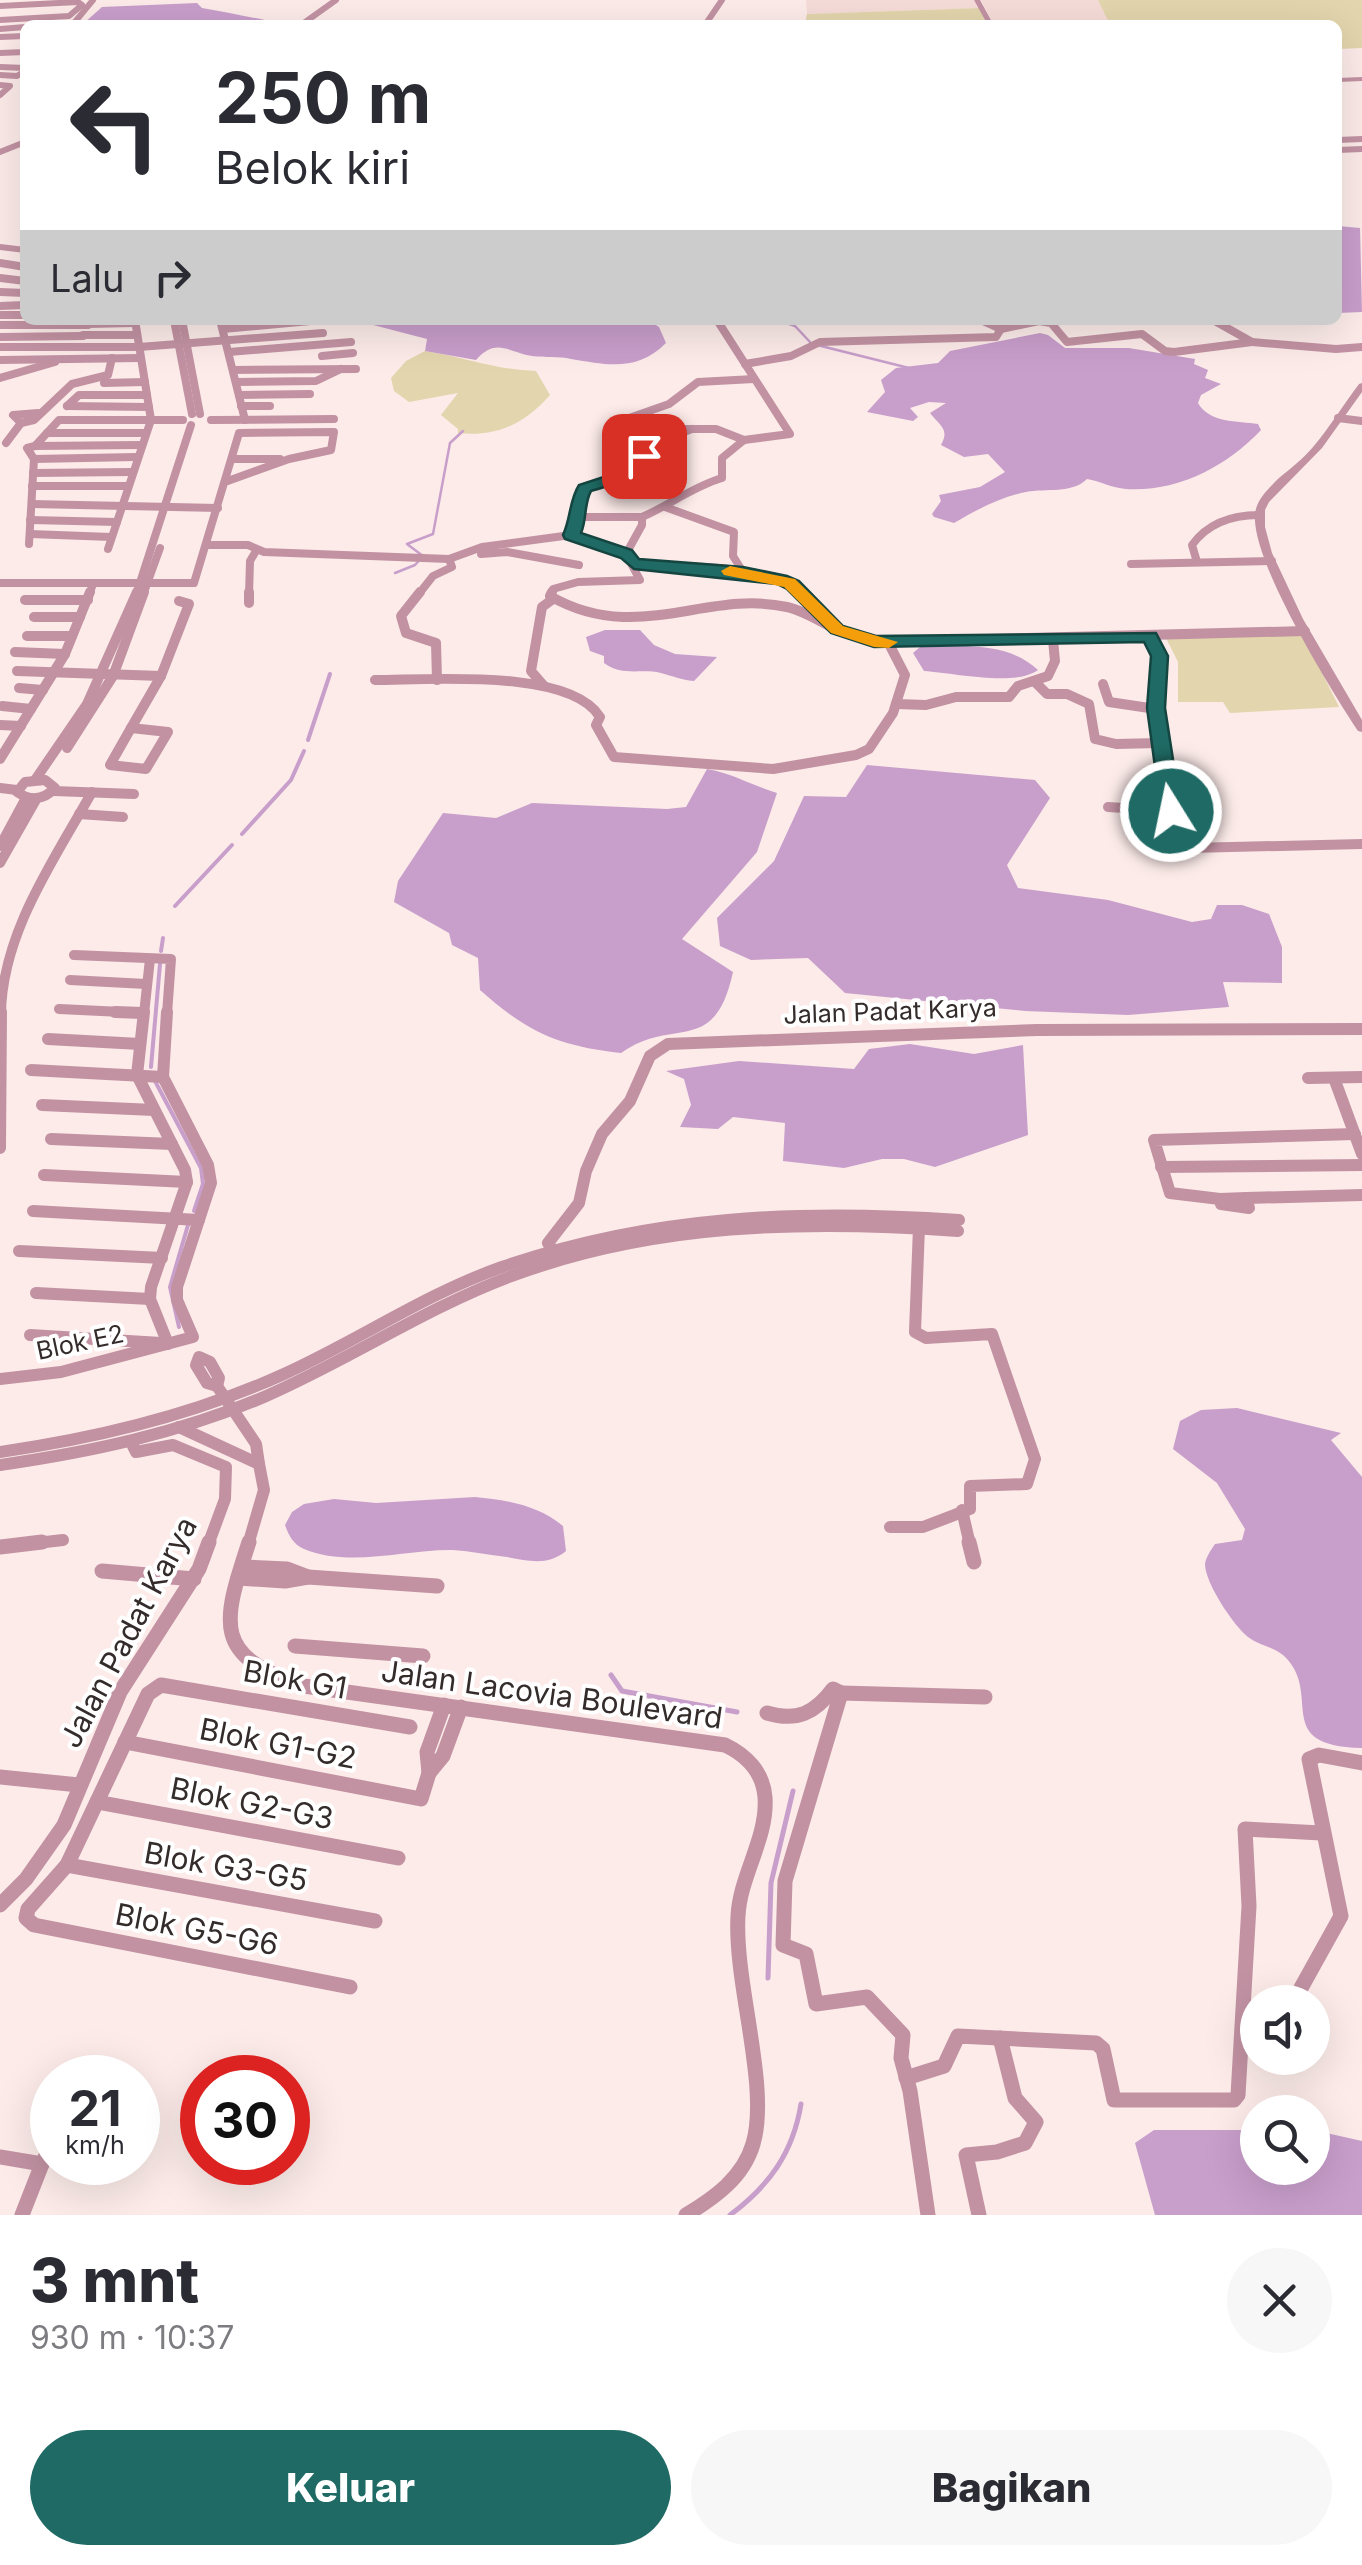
<!DOCTYPE html>
<html lang="id">
<meta charset="utf-8">
<style>
body{margin:0;font-family:Inter,sans-serif;background:#f7f7f7;color:#2b2b33;height:100vh;display:flex;flex-direction:column;font-size:38px;white-space:nowrap}
*{box-sizing:border-box;margin:0}
p{font-size:32px;color:#7c7c81}
.icon{flex:none;width:55px;height:55px;fill:none;stroke:currentColor;stroke-width:2;stroke-linecap:round;stroke-linejoin:round}
.map{position:relative;height:2215px;overflow:hidden}
.side{display:flex;flex-direction:column;background:#fff;flex:1}
.side>*{flex:none}
.guide{position:absolute;left:20px;top:20px;width:1322px;height:305px;border-radius:15px;box-shadow:0 10px 40px #0002;background:#fff;color:#2b2b33;overflow:hidden}
.tools{position:absolute;left:1240px;top:1985px;display:grid;gap:20px}
.tools a{display:grid;place-items:center;width:90px;height:90px;border-radius:50%;background:#fff;box-shadow:0 10px 40px #0002;font-size:50px}
.speed{position:absolute;left:30px;top:2055px;display:flex;gap:20px;font-size:50px;font-weight:700;text-align:center}
.speed>*{display:grid;place-content:center;width:130px;height:130px;border-radius:50%;background:#fff;box-shadow:0 10px 40px #0002;line-height:1}
.speed small{font-size:25px;font-weight:400}
.speed .limit{border:15px solid #d22;background:#fff;color:#111}
.pin{position:absolute;display:grid;place-items:center;width:85px;height:85px;color:#fff;margin:-42px;border-radius:20px;box-shadow:0 5px 15px #0006}
.me{position:absolute;width:110px;margin:-55px;rotate:350deg;stroke-linejoin:round;filter:drop-shadow(0 0 8px #0008)}
.turn{display:flex;align-items:center;gap:35px;height:210px;padding:0 30px;font-size:45px}
.turn .icon{width:130px;height:130px;stroke-width:2.5}
.turn b{display:block;font-size:70px;line-height:85px}
.then{display:flex;align-items:center;height:95px;padding:0 30px;background:#0003;gap:20px;font-size:38px}
.round{display:grid;place-items:center;flex:none;width:105px;height:105px;border-radius:52px;background:#f7f7f7}
.overview{display:flex;align-items:center;justify-content:space-between;height:170px;padding:0 30px}
h1{font-size:60px;font-weight:800;line-height:75px}
.primary-button{display:flex;gap:20px;margin-top:auto;padding:20px 30px}
.primary-button a{flex:1;height:115px;border-radius:60px;background:#1f6a64;color:#fff;font-size:40px;font-weight:800;line-height:115px;text-align:center}
.primary-button a+a{background:#f7f7f7;color:#2b2b33}
.map>svg:first-child{display:block}
</style>
<div class="map">
<svg width="1362" height="2215" viewBox="0 0 1362 2215">
<rect width="100%" height="100%" fill="#fcebe9"/>
<g fill="#f6dcd8">
<path d="M 806,0 L 974,0 L 979,8 L 807,14 Z"/>
<path d="M 981,0 L 1098,0 L 1109,23 L 990,25 L 992,21 Z"/>
</g>
<g fill="#e3d5ad">
<path d="M 1098,0 L 1362,0 L 1362,48 L 1338,49 L 1338,25 L 1086,25 L 1109,23 Z"/>
<path d="M 979,8 L 985,20 L 982,25 L 805,25 L 807,14 Z"/>
<path d="M 425,351 C 463,357 497,370 536,371 L 550,395 C 525,424 496,437 458,433 L 458,429 L 441,415 L 458,393 L 409,402 L 394,391 L 391,378 L 406,361 Z"/>
<path d="M 1303,634 L 1339,707 L 1230,713 L 1223,702 L 1178,702 L 1178,662 L 1166,638 Z"/>
</g>
<g fill="#c89ecb">
<path d="M 197,3 L 202,8 C 224,12 245,16 265,20 L 256,25 L 83,24 L 102,7 Z"/>
<path d="M 1338,226 L 1360,228 L 1362,312 L 1338,313 Z"/>
<path d="M 354,320 L 648,320 L 659,327 L 666,343 C 637,372 608,365 571,359 C 559,356 545,358 532,356 C 508,352 496,337 476,360 L 425,351 L 427,339 Z"/>
<path d="M 1040,333 L 1048,335 L 1065,348 L 1129,348 L 1195,359 L 1194,364 L 1208,370 L 1205,378 L 1221,384 L 1201,395 L 1198,403 C 1209,423 1238,421 1258,424 L 1261,430 C 1226,467 1178,492 1126,489 C 1112,488 1100,481 1087,479 C 1072,494 1046,488 1026,492 C 1001,497 976,510 954,523 L 934,517 L 932,514 L 941,501 L 939,495 L 980,487 L 1005,472 L 988,454 L 964,457 L 941,445 C 950,429 940,426 930,413 L 946,403 L 929,402 L 910,408 L 918,417 L 913,421 L 867,412 L 885,392 L 881,380 L 896,368 L 938,363 L 950,351 Z"/>
<path d="M 605,630 L 640,630 L 654,645 L 675,654 L 717,657 L 694,681 C 681,680 673,676 661,673 C 641,668 623,677 604,663 L 604,656 L 590,651 L 586,637 Z"/>
<path d="M 920,647 C 962,647 1005,640 1038,670 C 1015,687 955,673 924,671 L 913,653 Z"/>
<path d="M 867,765 L 1035,780 L 1050,798 L 1007,865 L 1018,888 L 1108,900 L 1192,922 L 1211,919 L 1217,905 L 1242,905 L 1269,914 L 1282,947 L 1282,983 L 1223,982 L 1229,1007 L 1128,1015 L 1025,1011 L 845,993 L 808,958 L 751,960 L 720,946 L 717,918 L 774,861 L 804,796 L 846,797 Z"/>
<path d="M 707,769 C 732,773 753,786 777,793 L 757,852 L 682,939 L 733,972 C 714,1058 675,1015 621,1053 C 558,1046 527,1032 480,990 L 478,958 L 452,945 L 449,933 L 394,902 L 398,881 L 443,813 L 496,818 L 532,803 L 667,809 L 686,807 Z"/>
<path d="M 910,1044 L 974,1054 L 1023,1045 L 1028,1135 L 935,1167 L 904,1159 L 882,1159 L 844,1168 L 783,1161 L 785,1123 L 733,1117 L 718,1129 L 680,1127 L 691,1105 L 684,1079 L 666,1071 L 739,1061 L 854,1069 L 869,1049 Z"/>
<path d="M 1237,1408 L 1341,1433 L 1331,1440 L 1362,1477 L 1362,1748 C 1269,1746 1325,1693 1283,1655 C 1274,1647 1258,1645 1248,1637 C 1234,1626 1205,1583 1205,1564 C 1206,1557 1211,1550 1215,1544 L 1242,1540 L 1245,1529 L 1217,1483 L 1173,1449 L 1180,1421 L 1201,1410 Z"/>
<path d="M 475,1497 C 506,1500 538,1505 563,1526 L 566,1551 C 548,1566 529,1561 507,1557 C 489,1555 471,1551 453,1550 C 406,1549 350,1568 304,1549 C 293,1544 289,1536 285,1525 L 292,1512 L 304,1504 L 334,1499 L 376,1503 Z"/>
<path d="M 1154,2130 L 1257,2130 L 1258,2168 L 1312,2168 L 1313,2130 L 1362,2141 L 1362,2215 L 1155,2215 L 1135,2143 Z"/>
</g>
<g fill="none" stroke-linecap="round" stroke-linejoin="round">
<g stroke="#c89ecb" stroke-width="2.5">
<path d="M 778,320 L 795,326 L 810,342"/>
<path d="M 817,345 L 909,368"/>
<path d="M 395,573 L 415,565 L 423,556 L 407,544 L 433,534 L 450,443 L 463,431"/>
</g>
<g stroke="#c89ecb" stroke-width="4">
<path d="M 308,740 L 330,674"/>
<path d="M 242,834 L 291,780 L 304,751"/>
<path d="M 175,906 L 232,845"/>
<path d="M 161,951 L 163,938"/>
<path d="M 151,1067 L 160,964"/>
<path d="M 155,1081 L 201,1168 L 203,1184 L 194,1211"/>
<path d="M 179,1327 L 170,1287 L 188,1225"/>
</g>
<g stroke="#c89ecb" stroke-width="5">
<path d="M 611,1675 L 622,1691 L 737,1712"/>
<path d="M 768,1978 L 771,1883 L 793,1791"/>
<path d="M 730,2215 C 769,2186 793,2153 801,2104"/>
</g>
<g stroke="#c292a3" stroke-width="6">
<path d="M 0,6 L 78,2 L 82,5 L 69,16 L 0,20"/>
<path d="M 62,25 L 74,23 L 93,0"/>
<path d="M 301,25 L 336,0"/>
<path d="M 705,25 L 722,0"/>
<path d="M 0,29 L 25,27"/>
<path d="M 0,37 L 25,36"/>
<path d="M 0,53 L 25,52"/>
<path d="M 0,67 L 25,68"/>
<path d="M 0,75 L 17,76 L 25,71"/>
<path d="M 0,85 L 10,86 L 0,95"/>
<path d="M 1338,140 L 1362,139"/>
<path d="M 1338,150 L 1362,149"/>
<path d="M 0,152 L 25,142"/>
<path d="M 0,247 L 25,250"/>
</g>
<g stroke="#c292a3" stroke-width="8">
<path d="M 0,263 L 25,267"/>
<path d="M 0,278 L 25,281"/>
<path d="M 0,292 L 25,293"/>
<path d="M 0,306 L 25,305"/>
<path d="M 0,315 L 25,315"/>
<path d="M 174,320 L 192,414"/>
<path d="M 182,320 L 200,414"/>
<path d="M 220,320 L 245,420"/>
<path d="M 1213,320 L 1252,342 L 1336,349 L 1362,347"/>
<path d="M 88,324 L 135,323"/>
<path d="M 0,325 L 88,325"/>
<path d="M 223,329 L 321,320"/>
<path d="M 1001,329 L 1039,321 L 1051,323 L 1067,342 L 1142,334 L 1165,351 L 1174,352 L 1252,342"/>
<path d="M 83,335 L 137,335"/>
<path d="M 0,337 L 83,336"/>
<path d="M 0,347 L 139,347 L 323,333"/>
<path d="M 229,352 L 351,342"/>
<path d="M 322,356 L 353,353"/>
<path d="M 0,360 L 140,358"/>
<path d="M 745,364 L 791,356 L 820,342 L 996,337 L 1001,329 L 981,320"/>
<path d="M 233,370 L 356,369"/>
<path d="M 0,378 L 55,362"/>
<path d="M 236,382 L 316,381 L 341,369"/>
<path d="M 104,383 L 145,382"/>
<path d="M 239,395 L 310,394"/>
<path d="M 67,406 L 79,395 L 147,395"/>
<path d="M 67,406 L 149,407"/>
<path d="M 241,406 L 270,406"/>
<path d="M 1338,418 L 1362,421"/>
<path d="M 211,420 L 334,419"/>
<path d="M 21,423 L 13,415 L 38,413"/>
<path d="M 686,429 L 716,429 L 744,440"/>
<path d="M 692,429 L 644,447 L 644,454 L 612,424 L 669,404 L 698,382 L 754,379"/>
<path d="M 47,433 L 146,433"/>
<path d="M 6,443 L 21,423 L 34,420 L 72,384 L 108,375 L 112,358"/>
<path d="M 35,446 L 141,445"/>
<path d="M 34,459 L 27,448 L 35,446 L 59,420 L 183,420"/>
<path d="M 232,459 L 280,459"/>
<path d="M 33,473 L 132,472"/>
<path d="M 32,486 L 127,486"/>
<path d="M 32,504 L 218,508"/>
<path d="M 665,507 L 734,532 L 733,556 L 743,572"/>
<path d="M 580,517 L 642,517"/>
<path d="M 30,520 L 117,522"/>
<path d="M 30,534 L 111,537"/>
<path d="M 571,535 L 584,490 L 637,467 L 644,462 L 644,454 L 682,456"/>
<path d="M 29,544 L 34,459 L 136,457"/>
<path d="M 206,545 L 248,545 L 264,552 L 449,559 L 482,547 L 571,535 L 626,554"/>
<path d="M 108,549 L 151,420 L 135,320"/>
<path d="M 481,554 L 507,552 L 579,565"/>
<path d="M 1197,562 L 1192,545 C 1208,523 1232,515 1259,515"/>
<path d="M 634,564 C 679,567 771,562 803,595"/>
<path d="M 1131,564 L 1272,561"/>
<path d="M 0,583 L 194,583 L 239,433 L 334,432 L 331,450 L 289,459 L 225,482"/>
<path d="M 89,595 L 93,584"/>
<path d="M 136,595 L 191,425"/>
<path d="M 143,595 L 160,548"/>
<path d="M 249,595 L 250,561 L 256,551"/>
<path d="M 418,595 L 433,576 L 452,567 L 449,559"/>
<path d="M 551,595 L 553,589 L 578,582 L 640,580 L 626,554 L 642,525 L 642,517 C 670,505 692,487 722,478 L 722,458 L 744,440 L 790,434 L 717,320"/>
</g>
<g stroke="#c292a3" stroke-width="10">
<path d="M 420,592 L 401,616 L 406,633 L 436,643 L 437,680"/>
<path d="M 552,592 L 550,596 C 637,646 706,589 787,607 C 805,611 821,622 837,630"/>
<path d="M 800,592 L 837,630 L 874,642 L 1305,631"/>
<path d="M 25,600 L 88,600"/>
<path d="M 249,603 L 249,592"/>
<path d="M 34,617 L 80,617"/>
<path d="M 27,636 L 72,636"/>
<path d="M 1150,636 L 1159,656 L 1156,709 L 1171,811"/>
<path d="M 15,652 L 65,654"/>
<path d="M 17,671 L 161,676"/>
<path d="M 375,680 C 429,680 570,668 600,717 L 596,725 L 614,757 L 773,769 L 856,755 L 869,749 L 893,713 L 905,675 L 888,642"/>
<path d="M 1034,681 L 1047,694 L 1067,694 L 1089,704 L 1095,739 L 1116,744 L 1160,743"/>
<path d="M 1103,684 L 1109,702 L 1156,709"/>
<path d="M 544,686 L 531,671 L 542,607 L 553,599"/>
<path d="M 19,688 L 43,690"/>
<path d="M 896,704 L 926,705 L 956,697 L 1009,697 L 1018,686 L 1048,676 L 1055,661 L 1053,640"/>
<path d="M 2,706 L 31,709"/>
<path d="M 0,725 L 21,726"/>
<path d="M 131,728 L 168,732 L 146,769 L 110,765 Z"/>
<path d="M 131,728 L 161,676 L 189,604 L 179,601"/>
<path d="M 67,748 L 113,676 L 144,592"/>
<path d="M 0,759 L 65,654 L 90,592"/>
<path d="M 35,780 L 87,704 L 137,592"/>
<path d="M 45,780 L 55,788 C 44,800 30,801 17,792 L 25,782 Z"/>
<path d="M 0,788 L 17,790"/>
<path d="M 54,791 L 134,794"/>
<path d="M 1108,807 L 1171,811 L 1190,848 L 1362,844"/>
<path d="M 79,814 L 123,817"/>
<path d="M 0,846 L 26,798"/>
<path d="M 0,863 L 37,798"/>
<path d="M 74,955 L 171,959 L 167,1014"/>
<path d="M 70,980 L 146,984"/>
<path d="M 59,1009 L 143,1013"/>
<path d="M 1,1014 C 2,933 54,860 92,792"/>
<path d="M 144,1014 L 150,959"/>
</g>
<g stroke="#c292a3" stroke-width="12">
<path d="M 115,1012 L 143,1013"/>
<path d="M 144,1012 L 137,1075 L 185,1170 L 187,1182 L 151,1287 L 150,1299 L 168,1344"/>
<path d="M 48,1039 L 140,1044"/>
<path d="M 31,1070 L 163,1077"/>
<path d="M 1308,1078 L 1362,1077"/>
<path d="M 1334,1078 L 1362,1154"/>
<path d="M 42,1105 L 154,1110"/>
<path d="M 51,1139 L 172,1144"/>
<path d="M 0,1148 L 1,1012"/>
<path d="M 1161,1167 L 1362,1165"/>
<path d="M 44,1175 L 187,1182"/>
<path d="M 1246,1198 L 1249,1208 L 1221,1204 L 1220,1199 Z"/>
<path d="M 1246,1198 L 1362,1195"/>
<path d="M 1220,1199 L 1170,1193 L 1154,1140 L 1355,1134"/>
<path d="M 33,1211 L 199,1220"/>
<path d="M 19,1251 L 162,1258"/>
<path d="M 553,1251 L 548,1243 L 579,1203 L 586,1171 L 602,1134 L 630,1101 L 650,1056 L 668,1044 L 1037,1030 L 1362,1029"/>
<path d="M 36,1293 L 150,1299"/>
<path d="M 30,1335 L 161,1343"/>
<path d="M 199,1357 L 210,1362 L 219,1378 L 217,1386 L 207,1383 L 196,1365 Z"/>
<path d="M 0,1379 L 61,1372 L 193,1337 L 177,1300 L 177,1287 L 211,1183 L 208,1165 L 163,1077 L 167,1012"/>
<path d="M 179,1427 L 259,1464 L 256,1444 L 217,1386"/>
<path d="M 131,1442 L 136,1452 L 173,1445 L 226,1467 L 225,1499 L 208,1545"/>
<path d="M 0,1452 C 98,1438 194,1415 284,1374 C 359,1340 425,1294 502,1267 C 651,1215 803,1209 959,1220"/>
<path d="M 0,1465 C 90,1452 180,1433 264,1397 C 347,1361 424,1309 509,1277 C 653,1223 806,1220 958,1231"/>
<path d="M 962,1510 L 970,1545"/>
<path d="M 890,1527 L 923,1527 L 970,1509 L 970,1486 L 1027,1484 L 1035,1459 L 992,1334 L 926,1338 L 915,1332 L 919,1227"/>
<path d="M 19,1545 L 63,1540"/>
<path d="M 248,1545 L 264,1490 L 259,1464"/>
</g>
<g stroke="#c292a3" stroke-width="15">
<path d="M 249,1542 C 222,1624 212,1656 304,1686 L 725,1745 C 746,1755 763,1772 765,1797 C 768,1838 740,1875 738,1916 C 734,1983 770,2087 753,2144 C 743,2178 714,2198 686,2215"/>
<path d="M 969,1542 L 974,1562"/>
<path d="M 0,1547 L 42,1542"/>
<path d="M 102,1571 L 194,1579"/>
<path d="M 308,1577 L 437,1586"/>
<path d="M 238,1578 L 285,1581 L 308,1577 L 287,1569 L 242,1567"/>
<path d="M 295,1646 L 423,1656"/>
<path d="M 444,1705 L 427,1752 L 429,1773 L 443,1756 L 461,1707"/>
<path d="M 767,1713 C 797,1722 815,1713 833,1689 L 841,1693"/>
<path d="M 125,1742 L 421,1799 L 429,1773"/>
<path d="M 0,1777 L 79,1785"/>
<path d="M 97,1802 L 398,1858"/>
<path d="M 67,1865 L 375,1921"/>
<path d="M 0,1905 L 26,1879 L 64,1825 L 120,1692 L 199,1569 L 209,1542"/>
<path d="M 350,1987 L 34,1925 L 26,1918 L 28,1909 L 67,1865 L 148,1694 L 161,1685 L 410,1727"/>
<path d="M 1296,1997 L 1341,1916 L 1309,1759 L 1319,1755 L 1362,1763"/>
<path d="M 906,2078 L 944,2066 L 958,2036 L 1096,2043 L 1103,2049 L 1114,2100 L 1234,2100 L 1238,2095 L 1249,1906 L 1245,1829 L 1321,1833"/>
<path d="M 0,2157 L 42,2164 L 22,2215"/>
<path d="M 42,2164 L 52,2143"/>
<path d="M 928,2215 L 910,2091 L 901,2058 L 903,2035 L 867,1997 L 816,2004 L 806,1954 L 783,1945 L 785,1881 L 841,1693 L 985,1697"/>
<path d="M 979,2215 L 966,2155 L 997,2152 L 1025,2143 L 1036,2122 L 1015,2098 L 1000,2038"/>
</g>
<g fill="#c292a3" fill-rule="evenodd">
<path d="M 974,0 L 980,0 L 991,20 L 990,25 L 984,25 L 985,20 Z"/>
<path d="M 1362,77 L 1362,81 L 1338,82 L 1338,78 Z"/>
<path d="M 1362,383 L 1362,392 L 1322,448 L 1269,502 L 1265,510 L 1265,527 L 1272,553 L 1303,619 L 1362,720 L 1362,732 L 1358,731 C 1333,693 1244,551 1256,509 C 1259,497 1271,486 1279,478 C 1291,468 1303,459 1313,447 C 1330,427 1343,405 1359,384 Z"/>
</g>
</g>
<path fill="#1f6a64" stroke="#144541" stroke-width="2.5" d="M 644,451 L 652,456 C 644,480 612,484 591,491 C 584,503 587,519 581,533 L 632,550 L 639,559 L 743,567 L 787,576 L 799,581 L 843,626 L 876,636 L 1156,633 L 1168,656 L 1165,708 L 1181,811 L 1171,817 L 1161,811 L 1147,708 L 1151,656 L 1144,642 L 874,647 L 831,633 L 787,589 L 777,584 L 634,569 L 621,558 L 565,539 L 563,535 C 571,518 569,501 579,485 L 619,472 Z"/>
<path fill="#f59e0b" d="M 730,566 L 795,579 L 843,626 L 898,642 L 889,648 L 874,647 L 831,633 L 784,587 L 724,575 L 721,571 Z"/>
<g text-anchor="middle" dominant-baseline="central" stroke-width="8" stroke-linejoin="round" paint-order="stroke">
<g font-size="25" fill="#332c2b" stroke="#fff">
<text transform="translate(890 1011) rotate(-2)">Jalan Padat Karya</text>
<text transform="translate(80 1342) rotate(-12)">Blok E2</text>
</g>
<g font-size="30" fill="#332c2b" stroke="#fff">
<text transform="translate(128 1632) rotate(-62)">Jalan Padat Karya</text>
<text transform="translate(295 1679) rotate(10)">Blok G1</text>
<text transform="translate(552 1694) rotate(8)">Jalan Lacovia Boulevard</text>
<text transform="translate(278 1743) rotate(11)">Blok G1-G2</text>
<text transform="translate(252 1803) rotate(11)">Blok G2-G3</text>
<text transform="translate(226 1866) rotate(10)">Blok G3-G5</text>
<text transform="translate(197 1929) rotate(11)">Blok G5-G6</text>
</g>
</g>
</svg>
<div class="tools">
<a><svg class="icon" aria-label="sound" viewBox="0 0 24 24"><path d="M4 9h4l5-4v14l-5-4H4zM17 9q2 3 0 6"/></svg></a>
<a><svg class="icon" aria-label="search" viewBox="0 0 24 24"><circle cx="10" cy="10" r="6"/><path d="M15 15l6 6"/></svg></a>
</div>
<div class="speed"><div>21<small>km/h</small></div><div class="limit">30</div></div>
<div class="pin" style="left:644px;top:456px;background:#d93025"><svg class="icon" aria-label="arrive" viewBox="0 0 24 24"><path d="M6 21V4h12l-3 4 3 4H6"/></svg></div>
<svg class="me" style="left:1171px;top:811px" viewBox="-20 -20 40 40"><circle r="17" fill="#1f6a64" stroke="#fff" stroke-width="3"/><path d="M0-11L8 9 0 5-8 9z" fill="#fff"/></svg>
<div class="guide">
<div class="turn"><svg class="icon" aria-label="left" viewBox="0 0 24 24"><path d="M17 20v-9H6M10 6l-5 5 5 5"/></svg><div><b>250 m</b>Belok kiri</div></div>
<div class="then">Lalu<svg class="icon" aria-label="right" viewBox="0 0 24 24"><path d="M7 20v-9h11M14 6l5 5-5 5"/></svg></div>
</div>
</div>
<section class="side">
<div class="overview"><div><h1>3 mnt</h1><p>930 m · 10:37</p></div><a class="round"><svg class="icon" aria-label="close" viewBox="0 0 24 24"><path d="M6 6l12 12M18 6L6 18"/></svg></a></div>
<div class="primary-button"><a>Keluar</a><a>Bagikan</a></div>
</section>
